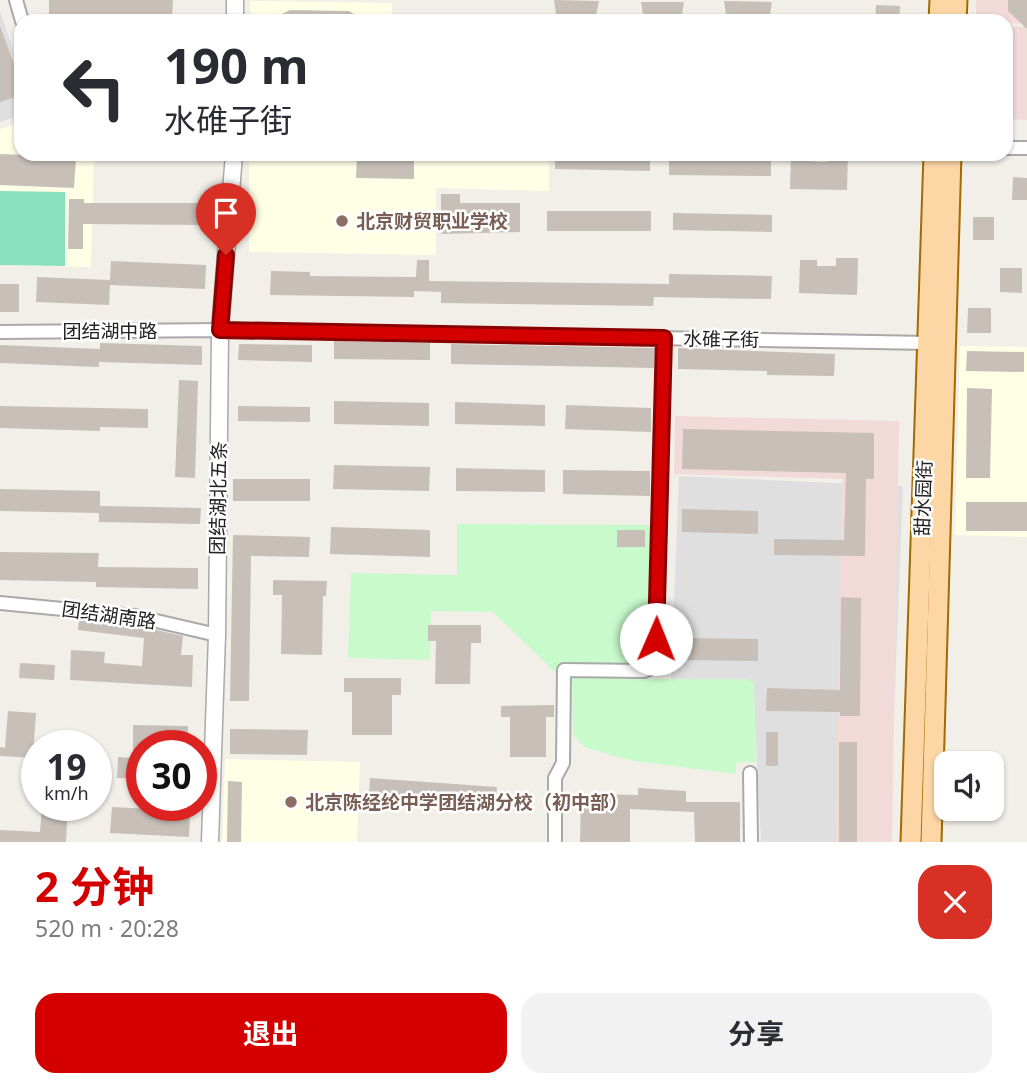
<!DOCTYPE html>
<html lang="zh">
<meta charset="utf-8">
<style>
body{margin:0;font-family:"Noto Sans","Noto Sans SC",sans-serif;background:#f2f2f3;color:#2b2b33;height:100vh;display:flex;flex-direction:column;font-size:26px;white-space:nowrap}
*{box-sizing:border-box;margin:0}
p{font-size:23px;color:#7c7c81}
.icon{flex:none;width:38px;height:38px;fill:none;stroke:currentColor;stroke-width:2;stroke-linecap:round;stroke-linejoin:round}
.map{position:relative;height:842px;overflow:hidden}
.panel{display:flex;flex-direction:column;background:#fff;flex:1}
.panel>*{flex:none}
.hud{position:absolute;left:14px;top:14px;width:999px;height:147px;border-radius:21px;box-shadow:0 2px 5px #0004;background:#fff;color:#2b2b33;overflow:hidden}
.tools{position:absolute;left:934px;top:751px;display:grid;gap:14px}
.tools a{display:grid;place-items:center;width:70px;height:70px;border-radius:14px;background:#fff;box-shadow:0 2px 5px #0004;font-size:35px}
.speed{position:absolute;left:21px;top:730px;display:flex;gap:14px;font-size:35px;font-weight:700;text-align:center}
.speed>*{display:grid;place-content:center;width:91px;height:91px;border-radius:50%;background:#fff;box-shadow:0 2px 5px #0004;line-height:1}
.speed small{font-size:18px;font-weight:400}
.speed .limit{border:10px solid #d22;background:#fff;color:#111}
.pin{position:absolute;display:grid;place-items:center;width:60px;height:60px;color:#fff;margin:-72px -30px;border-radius:50% 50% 50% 0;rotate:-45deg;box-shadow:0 0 7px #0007}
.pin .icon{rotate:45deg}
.me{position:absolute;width:77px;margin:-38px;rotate:1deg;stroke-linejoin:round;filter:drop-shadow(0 0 5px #0008)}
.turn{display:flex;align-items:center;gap:24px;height:147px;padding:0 35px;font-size:32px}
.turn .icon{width:91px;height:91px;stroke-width:2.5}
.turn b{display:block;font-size:49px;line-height:60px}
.round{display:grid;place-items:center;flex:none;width:74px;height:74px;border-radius:21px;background:#f2f2f3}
.headline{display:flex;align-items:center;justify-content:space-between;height:119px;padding:0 35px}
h1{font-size:42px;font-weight:700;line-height:52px;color:#d40000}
.primary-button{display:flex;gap:14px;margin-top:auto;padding:14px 35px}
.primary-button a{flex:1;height:80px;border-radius:21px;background:#d40000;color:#fff;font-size:28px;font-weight:700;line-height:80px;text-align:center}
.primary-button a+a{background:#f2f2f3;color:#2b2b33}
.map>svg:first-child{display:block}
</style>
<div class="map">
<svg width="1027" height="842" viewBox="0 0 1027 842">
<rect width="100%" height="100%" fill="#f2efe9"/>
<g fill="#e0dfdf">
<path d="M 0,11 L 21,73 L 21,115 L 0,122 Z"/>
<path d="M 679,476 L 903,486 L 889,842 L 761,842 L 753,682 L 671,679 Z"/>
</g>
<g fill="#f2dad9">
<path d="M 976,0 L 1027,0 L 1027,24 L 1006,23 L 1006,21 L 976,21 Z"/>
<path d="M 1006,26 L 1027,27 L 1027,120 L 1006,119 Z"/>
<path d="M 675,416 L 899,421 L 892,842 L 836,842 L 842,479 L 674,474 Z"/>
</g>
<g fill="#ffffe5">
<path d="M 250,1 L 392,3 L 392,21 L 250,21 Z"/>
<path d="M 21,122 L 21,154 L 94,154 L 91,267 L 0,265 L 0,129 Z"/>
<path d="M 249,154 L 549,154 L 549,191 L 436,188 L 436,255 L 249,252 Z"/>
<path d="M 960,346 L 1027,347 L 1027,537 L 955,535 Z"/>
<path d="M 225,759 L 360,762 L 357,842 L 222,842 Z"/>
</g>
<path fill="#c8facc" d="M 457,524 L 662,525 L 661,633 L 646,644 L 634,648 L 635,679 L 745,679 L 754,682 L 756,763 L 737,762 L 735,774 L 628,760 L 585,747 L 573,735 L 572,679 L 569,673 L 560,677 L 493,612 L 431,611 L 430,660 L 348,658 L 351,573 L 457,575 Z"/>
<path fill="#88e0be" d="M 0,191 L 65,192 L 65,266 L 0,265 Z"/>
<g fill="#c7bfb8">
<path d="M 49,0 L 173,0 L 172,18 L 49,14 Z"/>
<path d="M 554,0 L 599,1 L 595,21 L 557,21 Z"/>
<path d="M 1008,0 L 1027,0 L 1027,29 L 1008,11 Z"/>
<path d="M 724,1 L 772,2 L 769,21 L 727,21 Z"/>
<path d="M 641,2 L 684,2 L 681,21 L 644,21 Z"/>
<path d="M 876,5 L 900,6 L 899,21 L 875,21 Z"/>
<path d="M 290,10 L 349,11 L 366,21 L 269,21 Z"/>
<path d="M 0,26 L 21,83 L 21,95 L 0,102 Z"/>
<path d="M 0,154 L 76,157 L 74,188 L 0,185 Z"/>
<path d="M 357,154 L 414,156 L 414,179 L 356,178 Z"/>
<path d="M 555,154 L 650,154 L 650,171 L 555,169 Z"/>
<path d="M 669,154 L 771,156 L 771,176 L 669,175 Z"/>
<path d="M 827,154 L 848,154 L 847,190 L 790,189 L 791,155 L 808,156 L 808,161 L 827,162 Z"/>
<path d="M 1013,177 L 1027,178 L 1027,200 L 1012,200 Z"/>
<path d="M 441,194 L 460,194 L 460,203 L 520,203 L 520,232 L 441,234 Z"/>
<path d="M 69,199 L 84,199 L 84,203 L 206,203 L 206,225 L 83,224 L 83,249 L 68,249 Z"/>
<rect x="547" y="211" width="104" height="20"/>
<path d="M 673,213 L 772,215 L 772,232 L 673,230 Z"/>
<rect x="973" y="217" width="21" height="23"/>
<path d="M 836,258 L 858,258 L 857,295 L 799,293 L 800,260 L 817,260 L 817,266 L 836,266 Z"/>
<path d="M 417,260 L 429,260 L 429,281 L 669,284 L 669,274 L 772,276 L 771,299 L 654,297 L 653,306 L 441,303 L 441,292 L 414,291 L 414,297 L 270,295 L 271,271 L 310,272 L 310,276 L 416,277 Z"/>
<path d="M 111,261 L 206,265 L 205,289 L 110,285 L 109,305 L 36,302 L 37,277 L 110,280 Z"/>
<path d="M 1000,268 L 1022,268 L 1022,293 L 1000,292 Z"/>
<rect x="0" y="284" width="19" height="28"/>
<path d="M 968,308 L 991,308 L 991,333 L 967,333 Z"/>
<path d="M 334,341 L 430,343 L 430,360 L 334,359 Z"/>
<path d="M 100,343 L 202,346 L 202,365 L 99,362 L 99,367 L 0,363 L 0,345 L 100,349 Z"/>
<path d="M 239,344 L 312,345 L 312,362 L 238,360 Z"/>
<path d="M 451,344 L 655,348 L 654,368 L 451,364 Z"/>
<path d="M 678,348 L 835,354 L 834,376 L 767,375 L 767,371 L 678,369 Z"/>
<path d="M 967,351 L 1024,352 L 1024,372 L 966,371 Z"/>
<path d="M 179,380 L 198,381 L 195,478 L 175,477 Z"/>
<path d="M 967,388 L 992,389 L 990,478 L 966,478 Z"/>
<path d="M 334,401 L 429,403 L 429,426 L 334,424 Z"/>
<path d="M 455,402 L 545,405 L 545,426 L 455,424 Z"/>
<path d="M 566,405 L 651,408 L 651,432 L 565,429 Z"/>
<path d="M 0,406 L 148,409 L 148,428 L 100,427 L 100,431 L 0,428 Z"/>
<path d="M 238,406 L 310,407 L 310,422 L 238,421 Z"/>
<path d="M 683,429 L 874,433 L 874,479 L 866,479 L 865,556 L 774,555 L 774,539 L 844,540 L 846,473 L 682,469 Z"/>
<path d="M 334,465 L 430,467 L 429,491 L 333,489 Z"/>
<path d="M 456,468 L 545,470 L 545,492 L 456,491 Z"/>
<path d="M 563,470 L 650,471 L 650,496 L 563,494 Z"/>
<rect x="233" y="479" width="77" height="22"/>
<path d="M 0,489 L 100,491 L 100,506 L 201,508 L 200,524 L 99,522 L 99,513 L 0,511 Z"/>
<rect x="966" y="502" width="61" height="29"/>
<path d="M 682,509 L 758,511 L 758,534 L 682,532 Z"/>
<path d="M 331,527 L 430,530 L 430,557 L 330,554 Z"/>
<rect x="617" y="530" width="28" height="17"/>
<path d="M 233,535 L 310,537 L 309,557 L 251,556 L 249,701 L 230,701 Z"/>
<path d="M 0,552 L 99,553 L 98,567 L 198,568 L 198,589 L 96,587 L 96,582 L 0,580 Z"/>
<path d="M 273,580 L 327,581 L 326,596 L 323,596 L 322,655 L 281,654 L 282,595 L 273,595 Z"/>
<path d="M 841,597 L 861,598 L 860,716 L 840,716 L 840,712 L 766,711 L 767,688 L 840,690 Z"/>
<path d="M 79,619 L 134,625 L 183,636 L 181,655 L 193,655 L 192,687 L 70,680 L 71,650 L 105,652 L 104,663 L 142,666 L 144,638 L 78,630 Z"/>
<path d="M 428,625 L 481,625 L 481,643 L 471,643 L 470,684 L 435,684 L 436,641 L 428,641 Z"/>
<path d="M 681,638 L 758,639 L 758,661 L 681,660 Z"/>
<path d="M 20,663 L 55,665 L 54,680 L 19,678 Z"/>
<path d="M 344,678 L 401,678 L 401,695 L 392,695 L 392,735 L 352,735 L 352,692 L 344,692 Z"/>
<path d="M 554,705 L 554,717 L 546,717 L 546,757 L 510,757 L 510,717 L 501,717 L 501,706 Z"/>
<path d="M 8,711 L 36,713 L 33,758 L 0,756 L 0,747 L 5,748 Z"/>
<path d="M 133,725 L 188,726 L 188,746 L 142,746 L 142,779 L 117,778 L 118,757 L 133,758 Z"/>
<path d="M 230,729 L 308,730 L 307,755 L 230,754 Z"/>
<rect x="766" y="732" width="12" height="34"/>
<rect x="839" y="742" width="18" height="100"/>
<path d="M 370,778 L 497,787 L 495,805 L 369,797 Z"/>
<path d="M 228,781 L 242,782 L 241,842 L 227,842 Z"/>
<path d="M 638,788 L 686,791 L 686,802 L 740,802 L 740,842 L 695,842 L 694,812 L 630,809 L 630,842 L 580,842 L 581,794 L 638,795 Z"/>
<path d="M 42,805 L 68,805 L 66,842 L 0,842 L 0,830 L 40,832 Z"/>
<path d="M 112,807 L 190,811 L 189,837 L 110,833 Z"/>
</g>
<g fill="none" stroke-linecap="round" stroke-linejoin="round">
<defs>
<g id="minor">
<path d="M 16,0 L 22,21"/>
<path d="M 1006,148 L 1027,148"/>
<path d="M 0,332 L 220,330 L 929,343"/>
<path d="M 0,603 L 135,616 L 217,635"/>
<path d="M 750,773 L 751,842"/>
<path d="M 555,842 L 555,778 L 563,763 L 564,670 L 644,671 L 656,666 L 664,338"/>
</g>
<g id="tertiary">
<path d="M 235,0 L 235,21"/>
<path d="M 210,842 L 217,635 L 220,330 L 234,154"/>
</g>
<g id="primary">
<path d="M 939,21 L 940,0"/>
<path d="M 956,21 L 957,0"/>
<path d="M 911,842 L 934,154"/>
<path d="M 931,842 L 951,154"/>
</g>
</defs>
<use href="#minor" stroke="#a9a9a9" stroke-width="16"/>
<use href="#tertiary" stroke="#a9a9a9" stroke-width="19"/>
<use href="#primary" stroke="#a06b00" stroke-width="23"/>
<use href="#minor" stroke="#fff" stroke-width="12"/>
<use href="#tertiary" stroke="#fff" stroke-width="16"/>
<use href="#primary" stroke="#fcd6a4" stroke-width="19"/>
</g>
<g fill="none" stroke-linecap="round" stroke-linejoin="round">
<defs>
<path id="route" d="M 226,255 L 220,330 L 664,338 L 656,639"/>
</defs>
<use href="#route" stroke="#8a0000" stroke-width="18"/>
<use href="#route" stroke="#d40000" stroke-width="12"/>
</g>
<g fill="#8d6e63" stroke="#fff" stroke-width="2.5">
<circle cx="342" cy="221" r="7"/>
<circle cx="291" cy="802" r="7"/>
</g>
<g text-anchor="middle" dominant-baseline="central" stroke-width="5" stroke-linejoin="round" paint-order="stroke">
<g font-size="19" font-weight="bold" fill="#785e54" stroke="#fff" text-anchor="start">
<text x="356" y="221">北京财贸职业学校</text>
<text x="305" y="802">北京陈经纶中学团结湖分校（初中部）</text>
</g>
<g font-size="19" fill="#222" stroke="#fff">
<text x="110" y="331">团结湖中路</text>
<text transform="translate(721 339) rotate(1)">水碓子街</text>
<text transform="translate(218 498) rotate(-89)">团结湖北五条</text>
<text transform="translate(923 498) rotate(-88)">甜水园街</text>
<text transform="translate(109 615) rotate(8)">团结湖南路</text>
</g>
</g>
</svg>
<div class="tools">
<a><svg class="icon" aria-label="sound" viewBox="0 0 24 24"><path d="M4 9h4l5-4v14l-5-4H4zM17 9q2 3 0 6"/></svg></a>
</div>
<div class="speed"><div>19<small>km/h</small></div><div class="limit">30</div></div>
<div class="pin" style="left:226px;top:255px;background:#d93025"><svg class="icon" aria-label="arrive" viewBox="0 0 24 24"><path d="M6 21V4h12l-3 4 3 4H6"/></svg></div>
<svg class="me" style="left:656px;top:639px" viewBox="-20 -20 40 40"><circle r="19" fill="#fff"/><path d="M0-13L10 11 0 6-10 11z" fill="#d40000"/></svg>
<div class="hud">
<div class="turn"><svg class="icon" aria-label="left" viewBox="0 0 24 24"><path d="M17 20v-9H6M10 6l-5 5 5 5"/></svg><div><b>190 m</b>水碓子街</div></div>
</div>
</div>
<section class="panel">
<div class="headline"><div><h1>2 分钟</h1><p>520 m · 20:28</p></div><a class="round" style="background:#d93025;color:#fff"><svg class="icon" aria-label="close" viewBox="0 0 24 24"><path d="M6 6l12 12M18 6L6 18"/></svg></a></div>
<div class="primary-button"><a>退出</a><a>分享</a></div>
</section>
